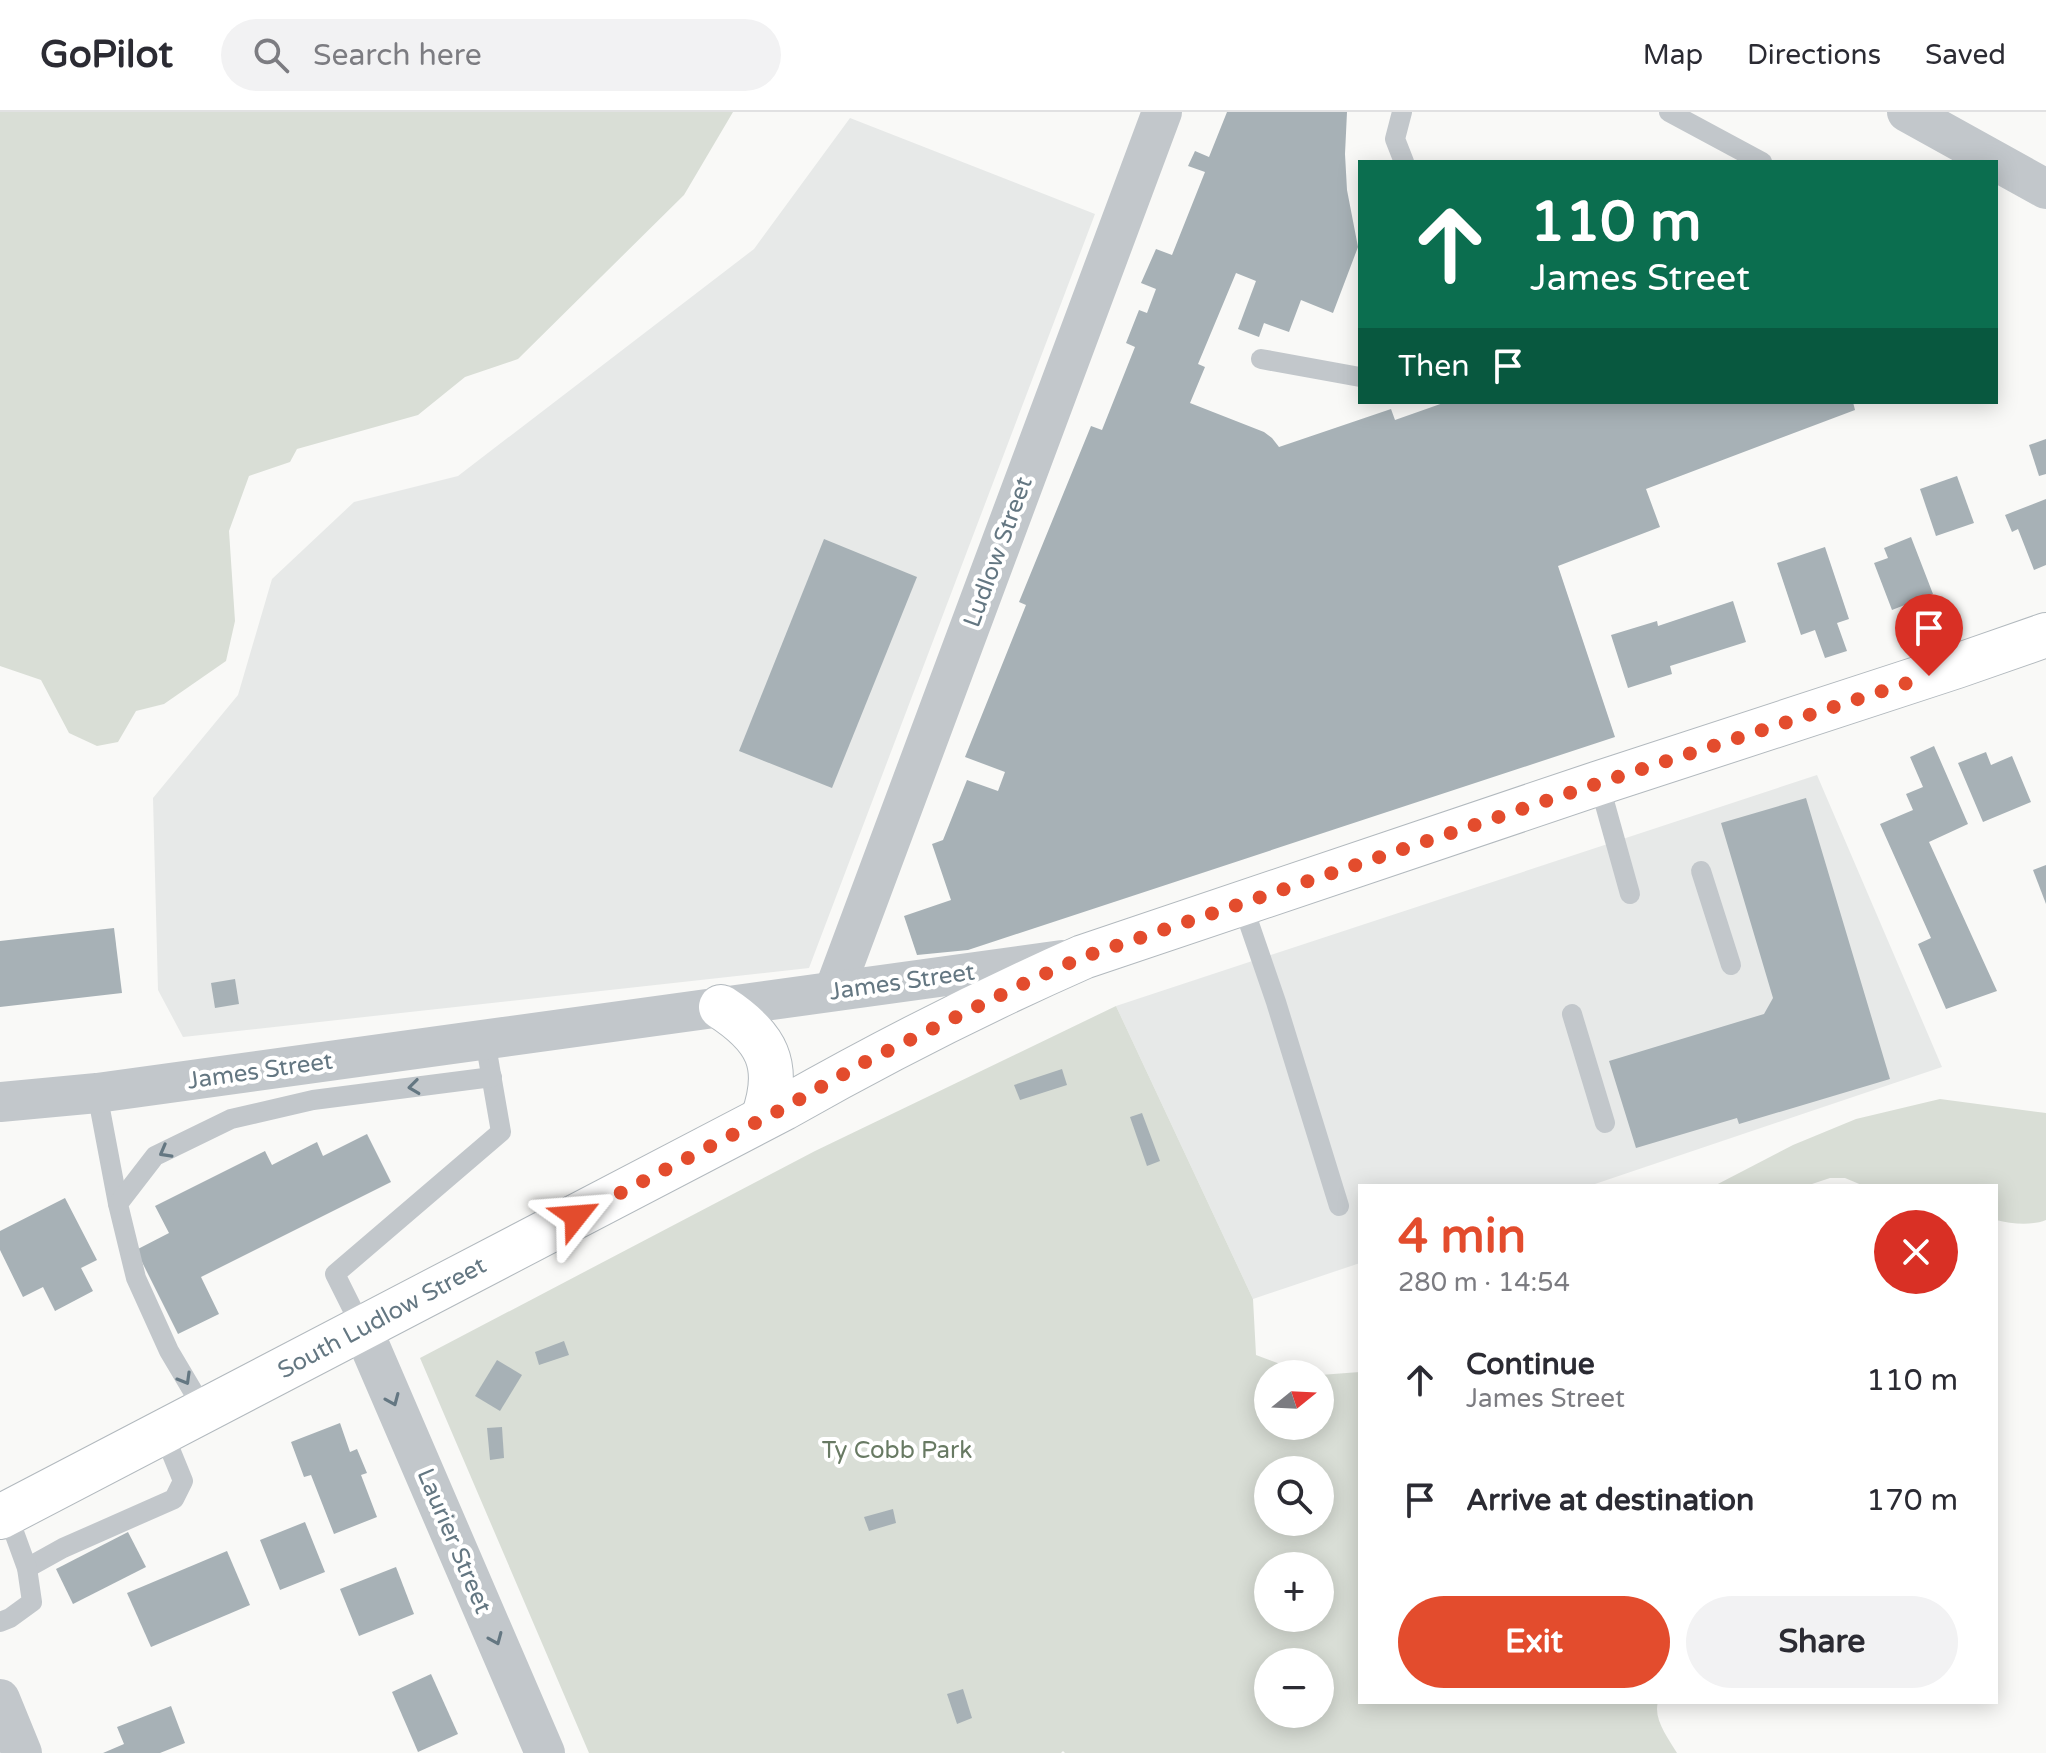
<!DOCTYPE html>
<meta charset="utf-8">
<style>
body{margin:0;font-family:"Varela Round",sans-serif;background:#f2f2f3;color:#2b2b33;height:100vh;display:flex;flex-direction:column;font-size:30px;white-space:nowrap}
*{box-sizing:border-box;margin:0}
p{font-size:26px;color:#7c7c81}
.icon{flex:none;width:44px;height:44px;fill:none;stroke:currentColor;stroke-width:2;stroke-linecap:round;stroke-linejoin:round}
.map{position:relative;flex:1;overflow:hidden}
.panel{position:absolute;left:1358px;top:1072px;width:640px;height:520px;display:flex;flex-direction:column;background:#fff;border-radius:0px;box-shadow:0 4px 20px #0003}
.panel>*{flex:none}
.guide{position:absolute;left:1358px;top:48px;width:640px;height:244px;border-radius:0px;box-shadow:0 4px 20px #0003;background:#0b6e4f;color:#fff;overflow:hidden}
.needle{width:52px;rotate:72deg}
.buttons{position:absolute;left:1254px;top:1248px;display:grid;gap:16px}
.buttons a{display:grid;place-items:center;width:80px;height:80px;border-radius:50%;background:#fff;box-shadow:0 4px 20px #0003;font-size:40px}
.pin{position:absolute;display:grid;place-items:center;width:68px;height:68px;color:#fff;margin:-82px -34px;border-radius:50% 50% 50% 0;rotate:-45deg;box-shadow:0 0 8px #0007}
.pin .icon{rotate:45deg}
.me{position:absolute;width:88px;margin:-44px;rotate:62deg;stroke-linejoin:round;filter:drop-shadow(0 0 6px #0008)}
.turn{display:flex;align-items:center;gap:28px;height:168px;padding:0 40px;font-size:36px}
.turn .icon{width:104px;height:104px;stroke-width:2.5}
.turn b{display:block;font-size:56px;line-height:68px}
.then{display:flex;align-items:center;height:76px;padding:0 40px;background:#0003;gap:16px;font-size:30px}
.round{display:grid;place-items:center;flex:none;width:84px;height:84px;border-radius:42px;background:#f2f2f3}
.headline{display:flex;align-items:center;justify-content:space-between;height:136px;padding:0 40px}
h1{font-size:48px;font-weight:800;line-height:60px;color:#e34c2d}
.action{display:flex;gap:16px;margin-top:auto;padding:16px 40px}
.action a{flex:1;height:92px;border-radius:48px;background:#e34c2d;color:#fff;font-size:32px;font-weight:800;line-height:92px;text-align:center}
.action a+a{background:#f2f2f3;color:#2b2b33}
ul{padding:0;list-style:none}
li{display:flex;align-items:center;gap:24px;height:120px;padding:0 40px}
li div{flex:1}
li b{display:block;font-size:30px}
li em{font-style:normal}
header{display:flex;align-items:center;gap:48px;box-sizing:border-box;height:112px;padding:0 40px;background:#fff;border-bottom:2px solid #e1e1e2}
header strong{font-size:38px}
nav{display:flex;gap:44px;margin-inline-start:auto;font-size:28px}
.search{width:560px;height:72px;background:#f2f2f3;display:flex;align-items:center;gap:20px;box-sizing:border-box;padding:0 28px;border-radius:44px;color:#7c7c81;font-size:30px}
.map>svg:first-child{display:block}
</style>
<header>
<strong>GoPilot</strong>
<div class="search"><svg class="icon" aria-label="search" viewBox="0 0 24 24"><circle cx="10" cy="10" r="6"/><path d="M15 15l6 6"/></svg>Search here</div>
<nav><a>Map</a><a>Directions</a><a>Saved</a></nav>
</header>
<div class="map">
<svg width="2046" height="1641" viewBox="0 0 2046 1641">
<rect width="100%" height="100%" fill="#f9f9f7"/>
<g fill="#e7e9e8">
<path d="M 850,6 L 1095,102 L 809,856 L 183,925 L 158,878 L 153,686 L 238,583 L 272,467 L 354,390 L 458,364 L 754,137 Z"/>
<path d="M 1817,663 L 1942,955 L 1589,1074 L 1360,1074 L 1360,1151 L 1253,1187 L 1116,894 Z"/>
</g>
<g fill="#d9ded6" fill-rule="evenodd">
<path d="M 0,0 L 733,0 L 684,83 L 518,247 L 465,265 L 418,303 L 297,337 L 290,350 L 249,364 L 229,419 L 235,509 L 226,549 L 164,592 L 136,599 L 118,630 L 97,634 L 69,621 L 41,568 L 0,554 Z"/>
<path d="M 1116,894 L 1253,1187 L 1256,1243 L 1299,1259 L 1316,1262 L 1268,1262 L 1268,1314 L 1320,1314 L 1320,1263 L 1360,1260 L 1360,1590 L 1658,1590 C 1653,1607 1668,1626 1677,1641 L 1065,1641 L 1063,1639 L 1061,1641 L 589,1641 L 420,1246 L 815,1039 ZM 1268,1358 L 1320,1358 L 1320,1410 L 1268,1410 ZM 1268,1454 L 1320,1454 L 1320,1506 L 1268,1506 ZM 1268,1550 L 1320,1550 L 1320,1602 L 1268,1602 Z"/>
<path d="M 1940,987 L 2046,1001 L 2046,1108 C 2031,1114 2012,1112 1996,1108 L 1996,1074 L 1864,1074 L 1845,1066 L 1830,1066 L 1806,1074 L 1714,1074 L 1793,1033 L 1856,1007 Z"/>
</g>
<g fill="#a7b1b6">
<path d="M 1227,0 L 1347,0 L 1345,42 L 1347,78 L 1358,135 L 1333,201 L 1301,188 L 1289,220 L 1264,211 L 1259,225 L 1238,217 L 1256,169 L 1236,161 L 1198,252 L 1205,255 L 1190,291 L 1264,320 L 1272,326 L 1279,335 L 1391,297 L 1395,308 L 1446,290 L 1853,290 L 1855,298 L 1646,377 L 1660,415 L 1558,454 L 1615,625 L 968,838 L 917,843 L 904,804 L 951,788 L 932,732 L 943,728 L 967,668 L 998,679 L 1005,660 L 965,645 L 1026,493 L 1019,490 L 1091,314 L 1102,318 L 1135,235 L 1126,231 L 1139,198 L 1147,201 L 1156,177 L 1141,171 L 1156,137 L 1172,143 L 1205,60 L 1188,54 L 1195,39 L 1209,45 Z"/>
<path d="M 2046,327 L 2046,362 L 2039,364 L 2029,333 Z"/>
<path d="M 1957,364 L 1974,411 L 1936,424 L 1920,377 Z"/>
<path d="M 2046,387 L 2046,453 L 2034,458 L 2018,417 L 2012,420 L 2005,403 Z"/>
<path d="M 1911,425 L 1933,482 L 1892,498 L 1874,451 L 1888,446 L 1884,436 Z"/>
<path d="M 824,427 L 917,465 L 832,676 L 739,639 Z"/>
<path d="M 1825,435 L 1849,507 L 1837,511 L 1847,539 L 1825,546 L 1815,518 L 1801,523 L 1777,451 Z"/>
<path d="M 1733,489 L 1746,530 L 1670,554 L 1672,562 L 1628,576 L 1611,523 L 1657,509 L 1658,514 Z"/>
<path d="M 1934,634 L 1968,712 L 1929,730 L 1997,879 L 1946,897 L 1918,832 L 1931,826 L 1880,712 L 1913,698 L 1906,682 L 1923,675 L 1910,645 Z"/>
<path d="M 1986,640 L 1991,653 L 2012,644 L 2031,690 L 1983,710 L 1958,651 Z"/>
<path d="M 1806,686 L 1890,967 L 1739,1012 L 1737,1006 L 1636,1036 L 1609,949 L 1764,902 L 1773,886 L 1721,711 Z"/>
<path d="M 2046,753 L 2046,792 L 2033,758 Z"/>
<path d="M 114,816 L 122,881 L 0,895 L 0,829 Z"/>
<path d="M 235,867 L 239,892 L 215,896 L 211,871 Z"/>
<path d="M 1062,957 L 1067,973 L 1020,988 L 1014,973 Z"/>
<path d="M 1142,1001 L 1160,1049 L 1147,1054 L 1130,1005 Z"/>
<path d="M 367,1022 L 391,1070 L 201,1165 L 219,1202 L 178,1222 L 136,1138 L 169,1121 L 155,1094 L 265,1039 L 272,1053 L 317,1030 L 323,1044 Z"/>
<path d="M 65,1086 L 97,1148 L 81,1156 L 93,1179 L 55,1199 L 43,1175 L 23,1185 L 0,1138 L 0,1119 Z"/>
<path d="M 564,1229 L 569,1243 L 539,1253 L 535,1240 Z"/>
<path d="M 497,1248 L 522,1263 L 500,1299 L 475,1284 Z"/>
<path d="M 340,1311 L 350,1340 L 357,1337 L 367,1361 L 361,1363 L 377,1405 L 334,1422 L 311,1363 L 304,1365 L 291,1330 Z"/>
<path d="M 502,1315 L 504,1346 L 490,1348 L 487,1316 Z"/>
<path d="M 893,1397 L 896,1411 L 869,1419 L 864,1405 Z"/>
<path d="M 305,1410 L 325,1460 L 280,1478 L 260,1428 Z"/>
<path d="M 128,1420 L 146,1455 L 73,1492 L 56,1457 Z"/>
<path d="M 227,1439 L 250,1493 L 151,1535 L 127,1481 Z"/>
<path d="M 396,1455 L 414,1502 L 359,1524 L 340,1477 Z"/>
<path d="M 431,1562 L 458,1622 L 418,1640 L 392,1580 Z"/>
<path d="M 963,1577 L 972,1606 L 957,1612 L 947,1582 Z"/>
<path d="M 171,1594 L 185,1631 L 160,1641 L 103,1641 L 124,1632 L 117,1615 Z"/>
</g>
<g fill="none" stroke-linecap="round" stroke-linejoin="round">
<defs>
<g id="secondary">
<path d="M 721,895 C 767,925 782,953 763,1006"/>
<path d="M 0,1405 L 784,996 C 881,941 981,890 1083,845 L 1599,671 L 1957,554 L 2046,523"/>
</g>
</defs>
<use href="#secondary" stroke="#b2b9be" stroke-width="46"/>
<g stroke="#c2c7cb" stroke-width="20">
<path d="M 1402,0 L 1395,27 L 1404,50"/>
<path d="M 1669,0 L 1762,50"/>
<path d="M 1261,247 L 1360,265"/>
<path d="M 1599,671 L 1630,782"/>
<path d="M 1701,759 L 1731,853"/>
<path d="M 1242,791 L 1276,890 L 1339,1094"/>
<path d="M 1572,902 L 1605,1011"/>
<path d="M 97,981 L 118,1092"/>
<path d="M 362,1216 L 335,1162 L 501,1020 L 485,928"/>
<path d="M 204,1298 L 169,1239 L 136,1166 L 118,1092 L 155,1044 L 231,1007 L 313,988 L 492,965"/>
<path d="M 27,1456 L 63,1436 L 174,1387 L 183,1369 L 163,1320"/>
<path d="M 0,1510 L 10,1506 L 32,1490 L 27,1456 L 7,1401"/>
</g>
<g stroke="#c2c7cb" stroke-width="40">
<path d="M 1907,0 L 2046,77"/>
<path d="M 834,879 L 1162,0"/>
<path d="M 0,990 L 97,981 L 1062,848"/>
<path d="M 362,1216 L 545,1641"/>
<path d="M 0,1587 L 22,1641"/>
</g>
<use href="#secondary" stroke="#fff" stroke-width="44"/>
</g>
<defs><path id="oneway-chevron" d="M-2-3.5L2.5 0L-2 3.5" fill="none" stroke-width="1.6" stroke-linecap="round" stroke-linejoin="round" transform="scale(2)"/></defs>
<g stroke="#647782">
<use href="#oneway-chevron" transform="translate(414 975) rotate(173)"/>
<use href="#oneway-chevron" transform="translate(165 1040) rotate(151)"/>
<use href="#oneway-chevron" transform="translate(185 1267) rotate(60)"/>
<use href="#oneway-chevron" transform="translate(393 1288) rotate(67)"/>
<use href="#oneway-chevron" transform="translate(496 1527) rotate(67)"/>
</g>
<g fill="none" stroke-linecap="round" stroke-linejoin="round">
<path stroke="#e34c2d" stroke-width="14" stroke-dasharray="0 25.2" d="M 576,1104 L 784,996 L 863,951 L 1029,869 L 1083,845 L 1599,671 L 1929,564"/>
</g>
<g text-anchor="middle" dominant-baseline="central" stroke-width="8" stroke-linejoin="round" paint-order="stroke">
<g font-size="24" fill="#647782" stroke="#fff">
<text transform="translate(998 440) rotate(-70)">Ludlow Street</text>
<text transform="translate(902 870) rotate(-8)">James Street</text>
<text transform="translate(260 959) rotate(-8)">James Street</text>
<text transform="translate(382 1206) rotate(-28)">South Ludlow Street</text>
<text transform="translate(454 1429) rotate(67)">Laurier Street</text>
</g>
<g font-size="24" fill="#687a63" stroke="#fff">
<text x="897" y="1338">Ty Cobb Park</text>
</g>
</g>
</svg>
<div class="buttons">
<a><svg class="needle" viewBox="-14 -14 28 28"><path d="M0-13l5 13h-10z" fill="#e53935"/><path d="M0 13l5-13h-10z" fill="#7c7c81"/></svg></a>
<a><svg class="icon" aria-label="search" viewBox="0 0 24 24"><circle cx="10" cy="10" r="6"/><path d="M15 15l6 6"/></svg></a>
<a>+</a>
<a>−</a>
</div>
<div class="pin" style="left:1929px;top:564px;background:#d93025"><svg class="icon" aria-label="arrive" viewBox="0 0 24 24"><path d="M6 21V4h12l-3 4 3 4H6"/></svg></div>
<svg class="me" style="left:576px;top:1104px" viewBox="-20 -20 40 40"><path d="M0-17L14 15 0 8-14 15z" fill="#e34c2d" stroke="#fff" stroke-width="4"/></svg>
<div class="guide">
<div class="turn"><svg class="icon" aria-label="ahead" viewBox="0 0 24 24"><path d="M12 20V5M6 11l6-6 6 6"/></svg><div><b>110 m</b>James Street</div></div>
<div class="then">Then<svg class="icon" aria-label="arrive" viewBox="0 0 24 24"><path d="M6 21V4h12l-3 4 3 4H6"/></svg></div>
</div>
<section class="panel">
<div class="headline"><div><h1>4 min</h1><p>280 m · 14:54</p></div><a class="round" style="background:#d93025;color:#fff"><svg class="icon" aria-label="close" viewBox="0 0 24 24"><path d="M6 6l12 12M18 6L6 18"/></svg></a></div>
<ul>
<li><svg class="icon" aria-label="ahead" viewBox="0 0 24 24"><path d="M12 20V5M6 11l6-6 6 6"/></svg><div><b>Continue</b><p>James Street</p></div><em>110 m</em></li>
<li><svg class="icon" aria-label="arrive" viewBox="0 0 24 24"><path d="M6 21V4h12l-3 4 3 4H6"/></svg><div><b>Arrive at destination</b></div><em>170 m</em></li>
</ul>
<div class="action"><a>Exit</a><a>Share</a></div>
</section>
</div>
